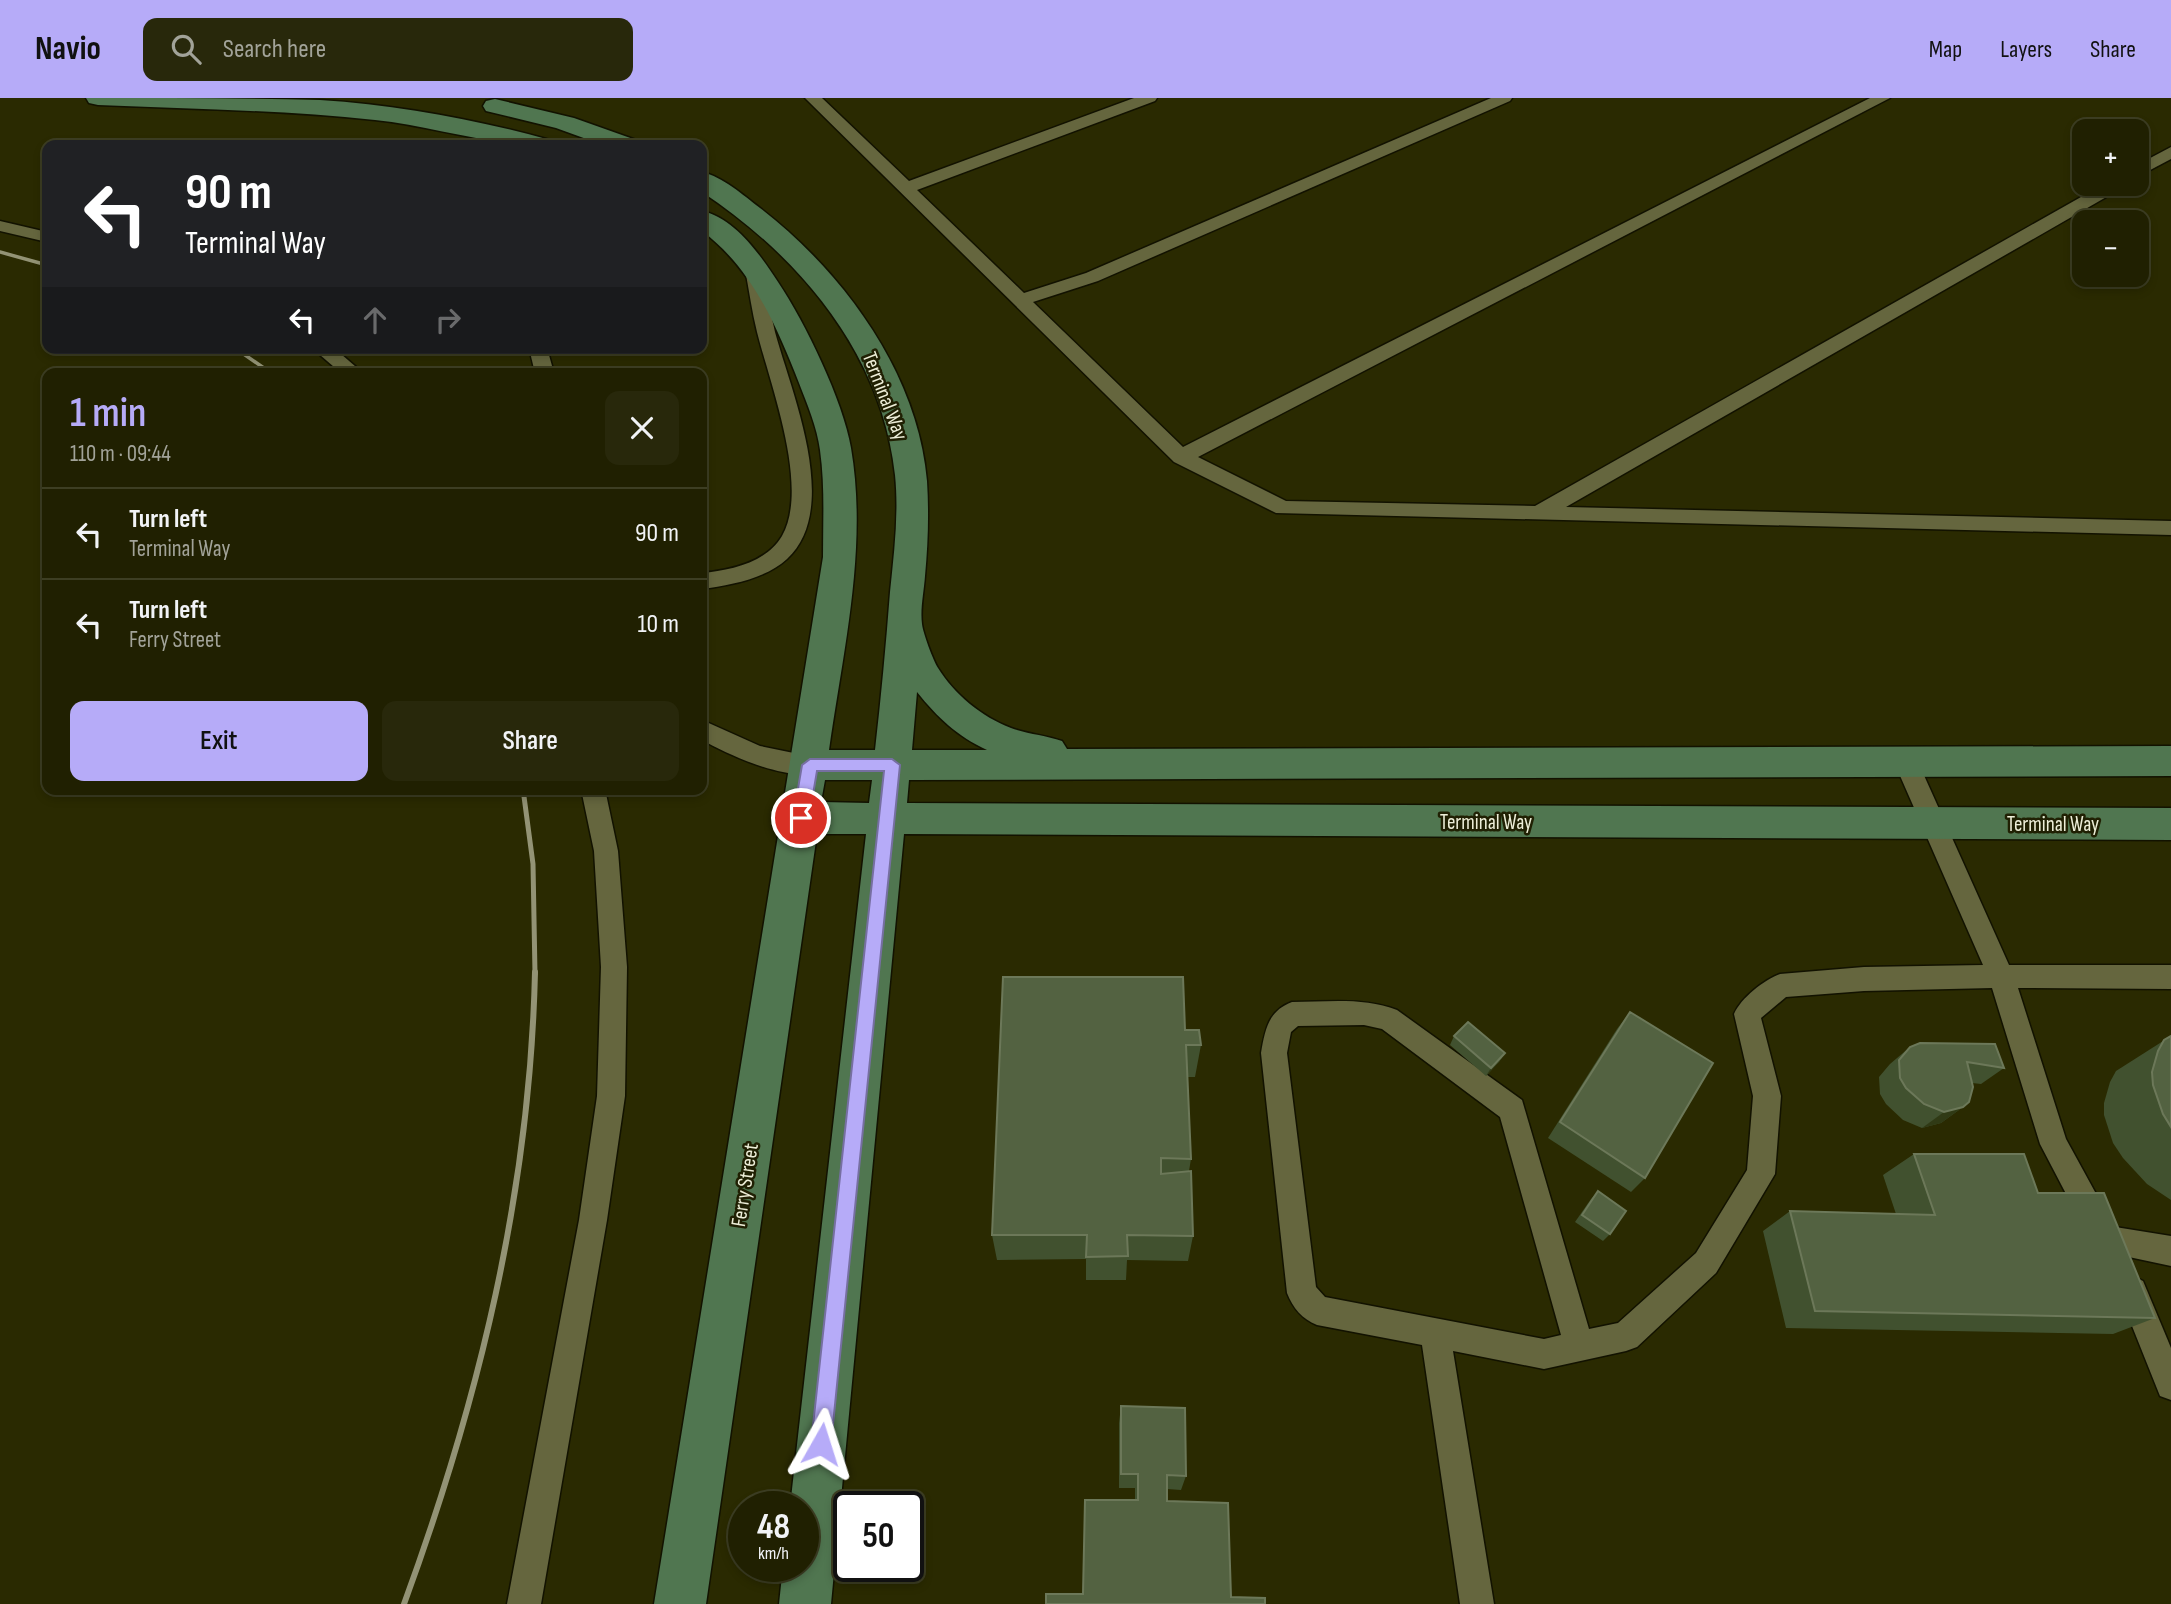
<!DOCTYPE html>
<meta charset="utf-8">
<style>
body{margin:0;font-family:"Sofia Sans Condensed",sans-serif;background:#28280b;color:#f1f3f6;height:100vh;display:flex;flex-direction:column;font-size:26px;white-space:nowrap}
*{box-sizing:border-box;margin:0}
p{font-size:23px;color:#a2a399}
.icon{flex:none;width:38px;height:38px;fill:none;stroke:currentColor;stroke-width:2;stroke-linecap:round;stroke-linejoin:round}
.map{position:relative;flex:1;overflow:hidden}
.sheet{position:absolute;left:42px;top:270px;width:665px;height:427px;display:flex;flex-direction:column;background:#202001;border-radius:14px;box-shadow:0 4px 10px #0003,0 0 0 2px #3d3e23}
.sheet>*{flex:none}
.banner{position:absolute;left:42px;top:42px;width:665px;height:214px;border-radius:14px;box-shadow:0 4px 10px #0003,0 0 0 2px #3d3e23;background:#202124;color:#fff;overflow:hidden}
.tools{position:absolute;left:2072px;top:21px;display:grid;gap:14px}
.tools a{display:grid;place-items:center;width:77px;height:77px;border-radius:14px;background:#202001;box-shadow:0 4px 10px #0003,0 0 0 2px #3d3e23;font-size:35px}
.speed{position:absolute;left:728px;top:1393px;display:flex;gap:14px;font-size:35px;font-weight:700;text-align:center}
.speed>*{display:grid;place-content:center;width:91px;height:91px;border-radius:50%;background:#202001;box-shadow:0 4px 10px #0003,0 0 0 2px #3d3e23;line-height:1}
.speed small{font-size:18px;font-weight:400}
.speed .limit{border:4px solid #111;border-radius:10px;background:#fff;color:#111}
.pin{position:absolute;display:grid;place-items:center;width:60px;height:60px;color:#fff;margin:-30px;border:4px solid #fff;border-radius:50%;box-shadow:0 2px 7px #0007}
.me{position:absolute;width:77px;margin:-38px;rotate:6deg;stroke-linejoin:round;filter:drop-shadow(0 0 5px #0008)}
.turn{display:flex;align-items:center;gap:24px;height:147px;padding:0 28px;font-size:32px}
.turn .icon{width:91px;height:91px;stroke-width:2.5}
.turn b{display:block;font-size:49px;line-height:60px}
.lanes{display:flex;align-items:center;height:66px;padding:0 28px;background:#0003;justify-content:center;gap:35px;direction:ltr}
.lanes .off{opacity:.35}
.round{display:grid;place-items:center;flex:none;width:74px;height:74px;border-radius:14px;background:#28280b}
.overview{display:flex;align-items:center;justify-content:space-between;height:119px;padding:0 28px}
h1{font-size:42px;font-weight:600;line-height:52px;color:#b6abf8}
.action{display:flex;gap:14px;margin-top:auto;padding:14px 28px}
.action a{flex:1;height:80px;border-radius:14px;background:#b6abf8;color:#111;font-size:28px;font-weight:600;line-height:80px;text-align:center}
.action a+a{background:#28280b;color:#f1f3f6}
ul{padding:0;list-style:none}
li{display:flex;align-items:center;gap:21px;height:91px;padding:0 28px;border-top:2px solid #3d3e23}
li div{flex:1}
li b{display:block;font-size:26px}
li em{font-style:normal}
header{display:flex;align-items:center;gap:42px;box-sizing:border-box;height:98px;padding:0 35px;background:#b6abf8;color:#111}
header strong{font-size:33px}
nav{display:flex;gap:38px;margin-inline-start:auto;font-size:24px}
.search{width:490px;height:63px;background:#28280b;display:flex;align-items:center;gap:18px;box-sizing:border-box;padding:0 24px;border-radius:14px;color:#a2a399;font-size:26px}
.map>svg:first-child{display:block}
</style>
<header>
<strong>Navio</strong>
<div class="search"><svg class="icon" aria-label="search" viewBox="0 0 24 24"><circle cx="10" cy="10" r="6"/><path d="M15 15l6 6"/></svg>Search here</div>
<nav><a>Map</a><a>Layers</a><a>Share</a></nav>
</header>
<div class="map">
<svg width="2171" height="1506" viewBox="0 0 2171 1506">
<rect width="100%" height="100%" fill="#2a2a01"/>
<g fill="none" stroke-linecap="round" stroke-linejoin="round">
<defs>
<g id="lane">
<path d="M 805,0 L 822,0 L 909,83 L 1134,0 L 1157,0 L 1155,3 L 917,92 L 1024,195 L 1086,175 L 1491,0 L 1512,0 L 1510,3 L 1098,183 L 1033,204 L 1183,349 L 1870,0 L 1890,0 L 1198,359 L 1286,403 L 1535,408 L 2104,86 L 2124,86 L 2122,90 L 1566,409 L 2171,423 L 2171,437 L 1276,415 L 1174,364 Z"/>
<path d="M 2171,49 L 2171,61 L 2137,79 L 2137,67 Z"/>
<path d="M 0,123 L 47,134 L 47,144 L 0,133 Z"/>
<path d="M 754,166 L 763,171 C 767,192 770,214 775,234 C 791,294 842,410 787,461 C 765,481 731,487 702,491 L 702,475 C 730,472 766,465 782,438 C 810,389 770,286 757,234 C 752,214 749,192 745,171 Z"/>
<path d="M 312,250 L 334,250 L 363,275 L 341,275 Z"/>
<path d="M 529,250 L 547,250 L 554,275 L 535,275 Z"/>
<path d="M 702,622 L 760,648 L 818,660 L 822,667 L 818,674 C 787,684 729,657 702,642 Z"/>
<path d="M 1906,655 L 1914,657 L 1918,664 L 2009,867 L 2171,867 L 2171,891 L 2018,890 L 2066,1041 L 2106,1114 L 2110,1124 L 2109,1128 L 2171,1138 L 2171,1168 L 2096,1152 L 2091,1142 L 2094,1137 L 2086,1134 L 2040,1046 L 1992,890 L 1864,893 L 1786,899 L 1761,920 L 1781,998 L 1775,1076 L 1716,1175 L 1637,1249 L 1626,1253 L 1544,1271 L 1453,1253 L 1494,1506 L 1460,1506 L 1422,1247 L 1317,1227 C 1302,1221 1293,1210 1287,1195 L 1261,955 C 1265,932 1268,913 1292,904 C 1327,904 1364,899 1397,912 L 1522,1002 L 1589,1231 L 1618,1225 L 1696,1155 L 1747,1072 L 1753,998 L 1734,916 C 1741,900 1764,882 1780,876 L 1864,869 L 1983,867 L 1894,664 L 1898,657 ZM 1364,927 L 1382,931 L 1500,1019 L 1561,1237 L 1544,1241 L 1325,1199 L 1316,1189 L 1287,955 L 1291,934 L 1298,928 Z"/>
<path d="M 581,691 L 605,691 L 618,753 L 627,869 L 625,998 L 607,1122 L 541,1506 L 507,1506 L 579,1122 L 597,998 L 601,869 L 594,753 Z"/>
<path d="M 2133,1178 L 2143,1183 L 2171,1250 L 2171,1302 L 2160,1298 L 2118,1193 L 2123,1183 Z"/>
</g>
<g id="secondary">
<path d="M 86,0 C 163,0 242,0 320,2 C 398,7 474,21 550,42 L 554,47 C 495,50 434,28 375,22 C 283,12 190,11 98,7 L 89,5 Z"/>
<path d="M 495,1 L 574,20 L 636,42 L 640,47 L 603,47 L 556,30 L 486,13 L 483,8 L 486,3 Z"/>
<path d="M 702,74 C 723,79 743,97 760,110 C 843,174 918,275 927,383 C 929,415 928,446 925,478 C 924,493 920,511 922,526 C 923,535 933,562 938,570 C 954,596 982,619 1011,630 C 1027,636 1045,637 1062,643 L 1067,651 L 2171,648 L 2171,678 L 909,682 L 907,705 L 2171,710 L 2171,742 L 904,736 L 831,1506 L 779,1506 L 783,1468 L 803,1468 L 803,1409 L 790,1409 L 866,736 L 817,736 L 706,1506 L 654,1506 L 823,459 C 823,423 825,387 820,352 C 817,329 807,306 799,285 C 777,229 752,170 702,133 L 702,113 C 735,120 761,158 778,184 C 805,224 843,303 851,350 C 868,450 843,553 829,652 L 875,652 C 881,599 886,547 890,494 C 894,455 899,416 895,377 C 882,256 800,159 702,94 ZM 917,594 C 938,620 957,638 987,652 L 912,652 ZM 825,682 L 872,682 L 869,705 L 821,704 Z"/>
</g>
</defs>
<use href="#lane" stroke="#121200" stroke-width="3"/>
<use href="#secondary" stroke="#121200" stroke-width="3"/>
<use href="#lane" fill="#65663e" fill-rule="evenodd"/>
<use href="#secondary" fill="#507650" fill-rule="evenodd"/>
<g stroke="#939375" stroke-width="3.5">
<path d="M 0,154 L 47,167"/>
<path d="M 235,250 L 271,275"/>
</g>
<path stroke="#939375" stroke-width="5" d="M 523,691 L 533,766 L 535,876"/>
<path stroke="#939375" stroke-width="6" d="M 404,1506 C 479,1302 530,1093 535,874"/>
</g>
<g fill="#41512f">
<path d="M 1630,914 L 1645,1080 L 1631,1094 L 1548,1040 L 1617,931 Z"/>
<path d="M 1185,932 L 1201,947 L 1195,979 L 1187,979 L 1191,1061 L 1189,1073 L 1193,1138 L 1188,1163 L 1127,1162 L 1126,1182 L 1086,1182 L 1086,1161 L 997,1162 L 992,1137 Z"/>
<path d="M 1454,938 L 1505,955 L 1499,964 L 1486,978 L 1450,947 Z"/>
<path d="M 2171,938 L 2171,1102 L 2147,1086 L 2123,1060 L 2113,1045 L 2104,1017 L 2104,1005 L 2110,984 L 2116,973 Z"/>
<path d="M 1910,949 L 2004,970 L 1981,986 L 1972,985 L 1963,1009 L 1941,1025 L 1922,1030 L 1903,1022 L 1886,1006 L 1880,996 L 1879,979 L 1890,966 Z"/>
<path d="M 1914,1056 L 2038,1095 L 2155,1220 L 2113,1236 L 1786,1230 L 1763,1133 L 1790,1113 L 1896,1116 L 1883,1077 Z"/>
<path d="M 1598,1093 L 1610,1136 L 1603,1143 L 1575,1124 L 1591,1101 Z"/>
<path d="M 1121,1308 L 1186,1378 L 1181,1392 L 1167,1391 L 1083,1496 L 1135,1402 L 1135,1390 L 1119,1390 L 1119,1325 Z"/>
</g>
<g fill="#303a15">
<path d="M 1505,955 L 1499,964 L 1486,978 L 1491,970 Z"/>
<path d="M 1963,1009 L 1941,1025 L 1922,1030 L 1944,1014 Z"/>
</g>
<g fill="#536241" stroke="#6c7859" stroke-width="2">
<path d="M 1003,879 L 1183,879 L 1185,932 L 1199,932 L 1201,947 L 1186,947 L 1191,1061 L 1161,1060 L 1161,1076 L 1191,1073 L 1193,1138 L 1127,1137 L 1128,1158 L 1086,1159 L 1087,1137 L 992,1137 Z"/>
<path d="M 1630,914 L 1713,965 L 1645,1080 L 1560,1024 Z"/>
<path d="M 1468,924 L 1505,955 L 1491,970 L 1454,938 Z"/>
<path d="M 2171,938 L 2171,1029 L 2163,1016 L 2153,987 L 2152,974 L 2158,953 L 2164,942 Z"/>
<path d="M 1920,945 L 1995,946 L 2004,970 L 1967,964 L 1973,989 L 1969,1004 L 1963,1009 L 1944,1014 L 1924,1006 L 1906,990 L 1900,980 L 1899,962 L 1910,949 Z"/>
<path d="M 1914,1056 L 2024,1056 L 2038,1095 L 2104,1095 L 2155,1220 L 1815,1213 L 1790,1113 L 1935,1117 Z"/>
<path d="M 1598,1093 L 1626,1113 L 1610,1136 L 1582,1117 Z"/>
<path d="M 1121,1308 L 1185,1310 L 1186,1378 L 1167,1377 L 1167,1403 L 1228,1405 L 1231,1499 L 1265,1500 L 1265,1506 L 1046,1506 L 1046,1496 L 1083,1496 L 1085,1402 L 1138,1402 L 1138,1376 L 1121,1376 Z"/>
</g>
<path fill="#b6abf8" stroke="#766fa1" stroke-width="2" d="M 810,661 L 892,661 L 900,667 L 831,1346 L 828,1354 L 821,1357 L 814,1354 L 811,1346 L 884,673 L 817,673 L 809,720 L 801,726 L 793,720 L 802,667 Z"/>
<g text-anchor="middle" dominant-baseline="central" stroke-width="5" stroke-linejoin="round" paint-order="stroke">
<g font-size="21" fill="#edeed8" stroke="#202003">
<text transform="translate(885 298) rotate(69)">Terminal Way</text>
<text x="1486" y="724">Terminal Way</text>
<text x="2053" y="726">Terminal Way</text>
<text transform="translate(745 1087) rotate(-81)">Ferry Street</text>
</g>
</g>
</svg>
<div class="tools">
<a>+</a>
<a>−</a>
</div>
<div class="speed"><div>48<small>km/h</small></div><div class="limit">50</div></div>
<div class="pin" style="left:801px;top:720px;background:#d93025"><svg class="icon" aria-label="arrive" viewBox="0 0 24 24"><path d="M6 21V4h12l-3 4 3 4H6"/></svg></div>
<svg class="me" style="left:821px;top:1346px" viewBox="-20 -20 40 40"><path d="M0-17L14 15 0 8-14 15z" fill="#b6abf8" stroke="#fff" stroke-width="4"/></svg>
<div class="banner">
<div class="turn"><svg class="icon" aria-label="left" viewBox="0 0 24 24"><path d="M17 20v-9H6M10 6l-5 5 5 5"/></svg><div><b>90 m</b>Terminal Way</div></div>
<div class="lanes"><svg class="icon" aria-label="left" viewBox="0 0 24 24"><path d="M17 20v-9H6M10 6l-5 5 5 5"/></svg><svg class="icon off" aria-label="ahead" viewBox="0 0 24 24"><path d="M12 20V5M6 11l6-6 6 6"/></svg><svg class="icon off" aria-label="right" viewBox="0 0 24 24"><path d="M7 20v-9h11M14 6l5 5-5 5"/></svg></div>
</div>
<section class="sheet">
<div class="overview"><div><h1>1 min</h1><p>110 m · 09:44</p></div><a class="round"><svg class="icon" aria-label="close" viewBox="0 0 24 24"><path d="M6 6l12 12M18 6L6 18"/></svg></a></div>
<ul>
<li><svg class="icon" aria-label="left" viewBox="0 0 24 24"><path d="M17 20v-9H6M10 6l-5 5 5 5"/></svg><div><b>Turn left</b><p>Terminal Way</p></div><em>90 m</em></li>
<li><svg class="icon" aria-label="left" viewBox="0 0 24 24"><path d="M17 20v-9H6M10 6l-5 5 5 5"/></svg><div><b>Turn left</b><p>Ferry Street</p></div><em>10 m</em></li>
</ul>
<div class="action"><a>Exit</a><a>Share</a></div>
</section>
</div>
